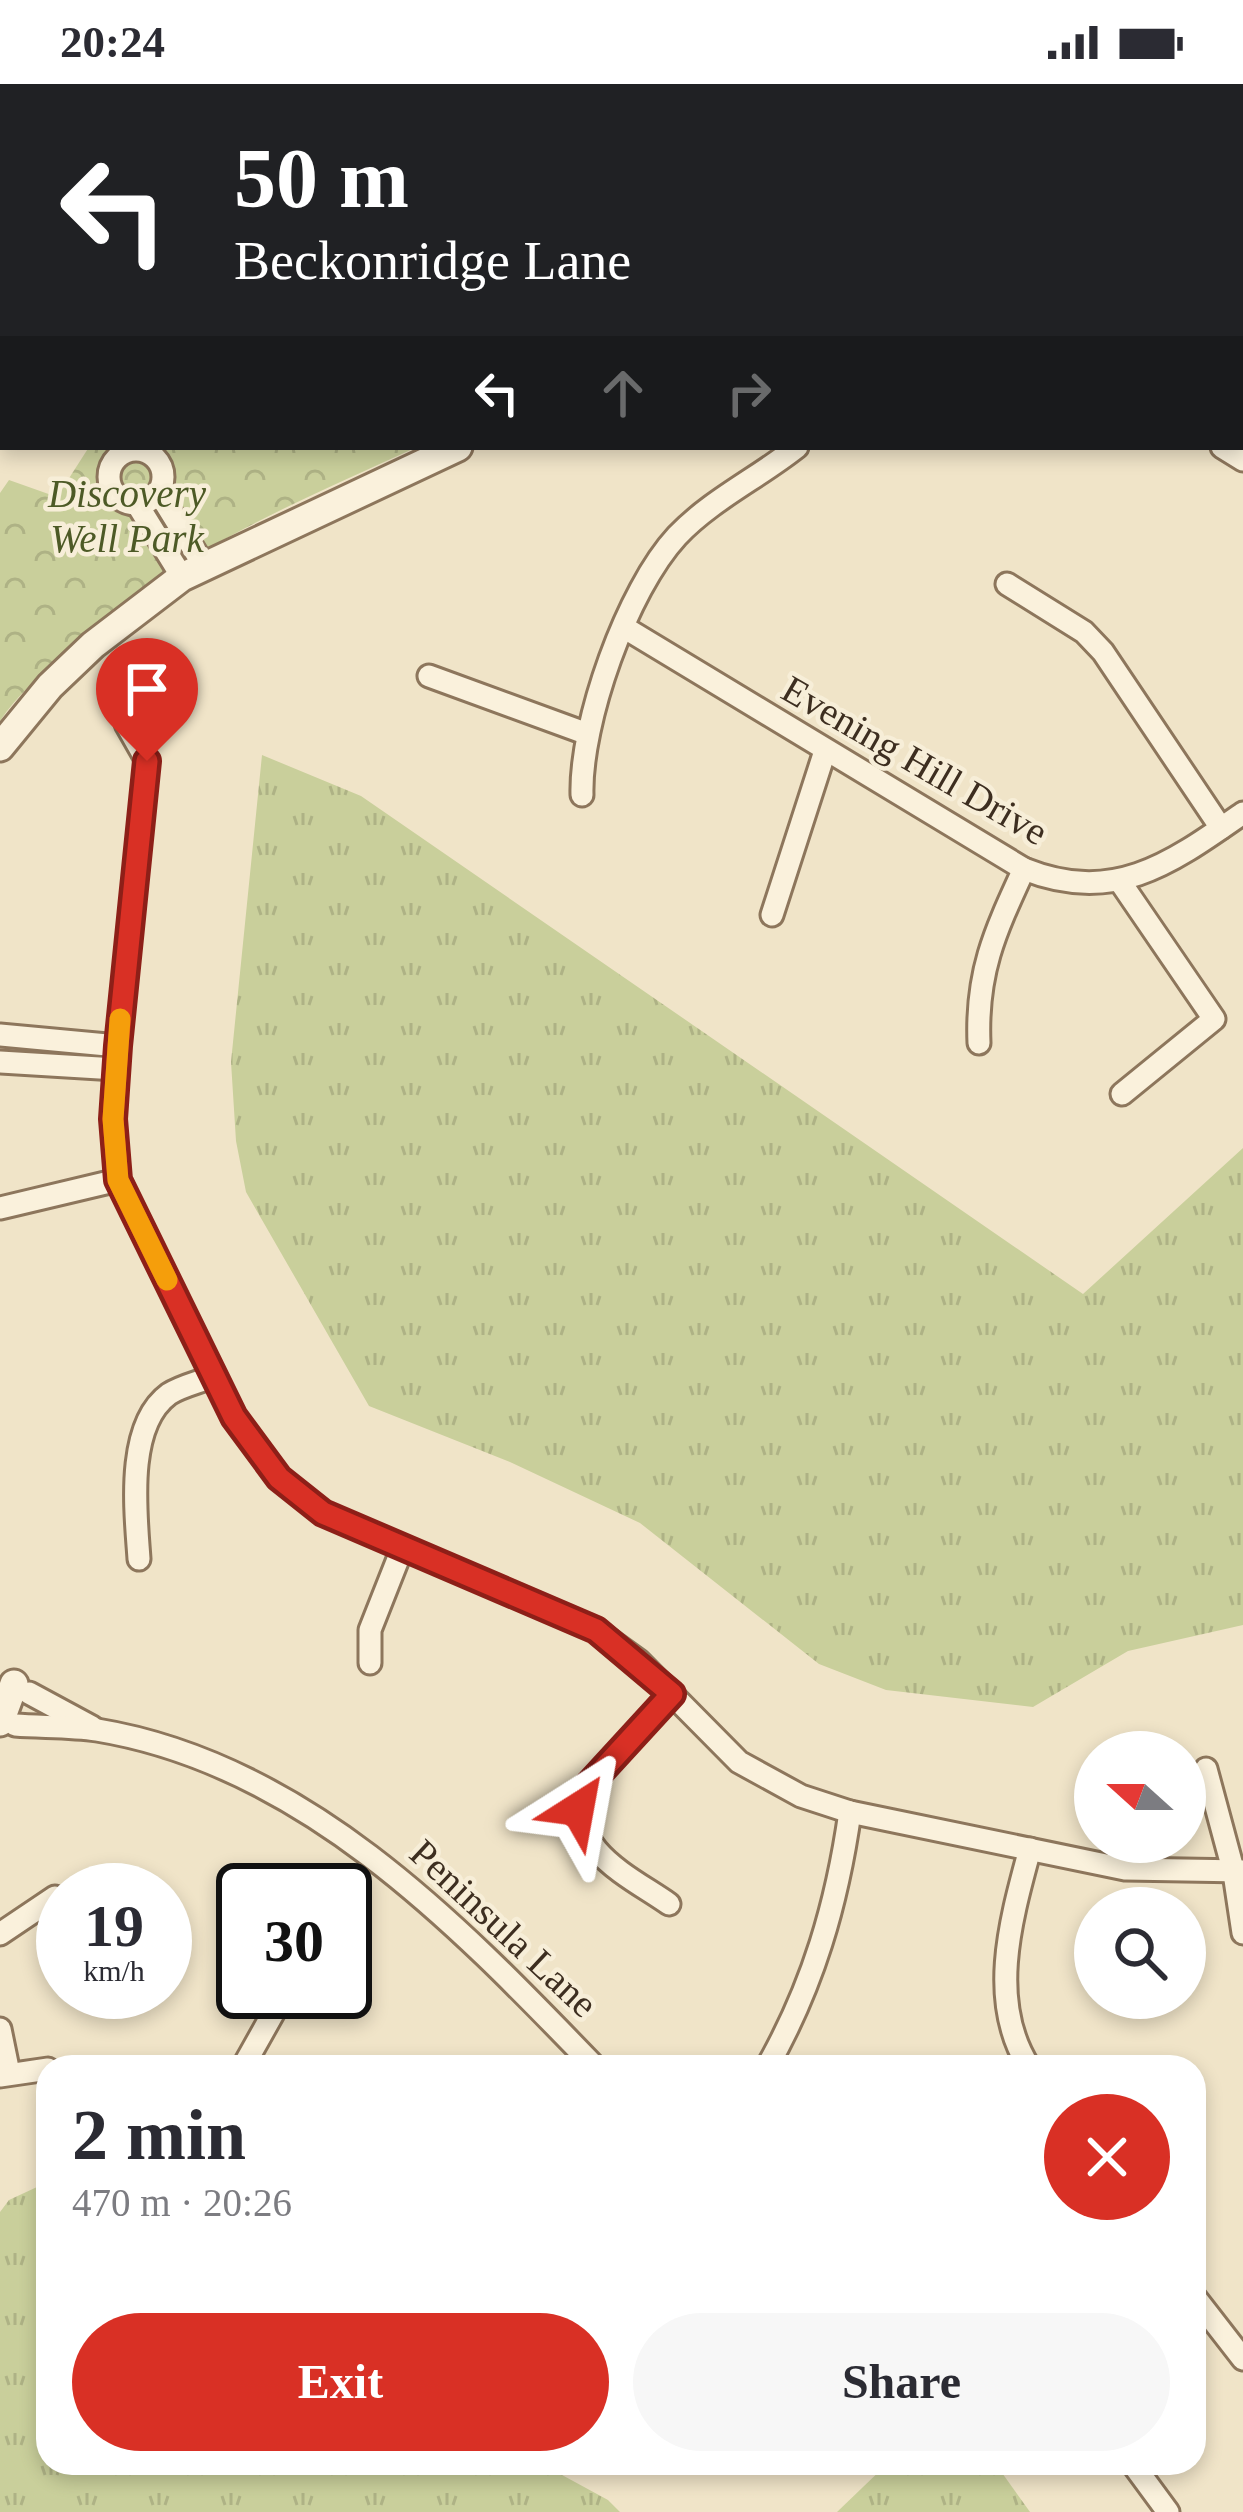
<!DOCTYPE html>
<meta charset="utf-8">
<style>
body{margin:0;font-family:"Times New Roman",serif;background:#f7f7f7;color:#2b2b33;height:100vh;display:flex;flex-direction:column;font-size:45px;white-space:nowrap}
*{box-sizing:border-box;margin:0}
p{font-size:39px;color:#7c7c81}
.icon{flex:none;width:66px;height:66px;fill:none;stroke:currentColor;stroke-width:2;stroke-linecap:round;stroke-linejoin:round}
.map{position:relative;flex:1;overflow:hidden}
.drawer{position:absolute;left:36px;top:1971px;width:1170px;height:420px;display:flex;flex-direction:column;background:#fff;border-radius:36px;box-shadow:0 6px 18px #0003}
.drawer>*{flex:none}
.banner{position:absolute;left:0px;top:0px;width:1245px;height:366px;box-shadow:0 6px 18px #0003;background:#202124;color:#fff;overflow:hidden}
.needle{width:78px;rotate:291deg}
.tools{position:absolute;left:1074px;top:1647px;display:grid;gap:24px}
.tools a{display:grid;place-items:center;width:132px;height:132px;border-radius:50%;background:#fff;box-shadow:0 6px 18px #0003;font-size:60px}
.speed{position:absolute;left:36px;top:1779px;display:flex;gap:24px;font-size:60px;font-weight:700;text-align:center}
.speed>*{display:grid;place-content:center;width:156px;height:156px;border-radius:50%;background:#fff;box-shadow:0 6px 18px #0003;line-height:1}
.speed small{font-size:30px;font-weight:400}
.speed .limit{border:6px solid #111;border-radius:18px;background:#fff;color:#111}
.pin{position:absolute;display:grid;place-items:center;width:102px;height:102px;color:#fff;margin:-123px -51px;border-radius:50% 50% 50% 0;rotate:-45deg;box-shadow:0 0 12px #0007}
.pin .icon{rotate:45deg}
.me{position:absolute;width:132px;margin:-66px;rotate:34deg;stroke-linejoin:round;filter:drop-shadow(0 0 9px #0008)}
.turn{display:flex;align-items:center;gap:42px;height:252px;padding:0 36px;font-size:54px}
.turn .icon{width:156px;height:156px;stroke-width:2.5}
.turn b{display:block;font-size:84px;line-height:102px}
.lanes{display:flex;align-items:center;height:114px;padding:0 36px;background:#0003;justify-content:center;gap:60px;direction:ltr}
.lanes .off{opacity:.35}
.round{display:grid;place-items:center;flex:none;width:126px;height:126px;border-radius:63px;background:#f7f7f7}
.headline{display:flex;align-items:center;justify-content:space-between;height:204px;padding:0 36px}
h1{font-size:72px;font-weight:800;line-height:90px}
.action{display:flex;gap:24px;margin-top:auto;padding:24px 36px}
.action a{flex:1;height:138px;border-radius:72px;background:#d93025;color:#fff;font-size:48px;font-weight:800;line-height:138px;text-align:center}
.action a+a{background:#f7f7f7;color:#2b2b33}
.status{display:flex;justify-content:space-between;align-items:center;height:84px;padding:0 60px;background:#fff;direction:ltr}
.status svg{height:33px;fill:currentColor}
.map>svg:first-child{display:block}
</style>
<div class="status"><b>20:24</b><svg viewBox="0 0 49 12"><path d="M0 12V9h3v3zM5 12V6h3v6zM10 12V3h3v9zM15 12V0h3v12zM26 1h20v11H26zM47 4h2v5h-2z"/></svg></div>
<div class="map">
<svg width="1243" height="2428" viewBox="0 0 1243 2428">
<defs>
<pattern id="grass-tufts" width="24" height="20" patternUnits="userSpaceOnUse" patternTransform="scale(3)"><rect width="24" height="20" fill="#c9cf9b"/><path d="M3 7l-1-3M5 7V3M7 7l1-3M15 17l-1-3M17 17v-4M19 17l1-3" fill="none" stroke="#aeb285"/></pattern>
<pattern id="park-crowns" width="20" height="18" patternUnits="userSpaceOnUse" patternTransform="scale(3)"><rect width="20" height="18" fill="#c9cf9b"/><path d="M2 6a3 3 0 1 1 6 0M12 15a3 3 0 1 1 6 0" fill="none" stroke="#aeb285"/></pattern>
</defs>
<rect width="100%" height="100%" fill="#f0e4c8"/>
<g fill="url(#grass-tufts)">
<path d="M 262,671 L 361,712 L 1083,1210 L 1243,1064 L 1243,1541 L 1128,1567 L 1033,1623 L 886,1606 L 819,1580 L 640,1439 L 510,1378 L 369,1322 L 246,1108 L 236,1057 L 231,978 Z"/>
<path d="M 37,2103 L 48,2103 L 48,2379 L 540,2379 L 608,2416 L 620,2428 L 0,2428 L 0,2128 L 9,2116 Z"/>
<path d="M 888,2379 L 995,2379 L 1030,2428 L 837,2428 Z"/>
</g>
<g fill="url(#park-crowns)">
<path d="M 577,0 L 847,0 L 573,3 Z"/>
<path d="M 89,363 L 417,363 C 282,425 174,468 63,571 C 40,592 17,611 0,637 L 0,409 L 9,396 L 57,413 Z"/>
</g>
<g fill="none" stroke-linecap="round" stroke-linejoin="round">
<defs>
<g id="minor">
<path d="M 58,0 L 67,3"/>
<path d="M 157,3 L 161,0"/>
<path d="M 556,3 L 561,0"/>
<path d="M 1030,3 L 1031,0"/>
<path d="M 1242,54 L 1243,51"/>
<path d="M 1242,85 L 1243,85"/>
<path d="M 0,235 L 3,236"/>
<path d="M 1222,363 L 1243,376"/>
<circle cx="136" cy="393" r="27"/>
<path d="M 159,409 L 204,482"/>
<path d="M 137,420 L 182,493"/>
<path d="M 1007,500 L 1084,548 L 1103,568 L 1221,744"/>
<path d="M 625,544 L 1024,785 C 1114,821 1170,780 1243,729"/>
<path d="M 429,592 L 585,649"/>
<path d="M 126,640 L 147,677 L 118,962 L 113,1035 L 118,1096 L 234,1333 L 279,1394 L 323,1429 L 596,1546 L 639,1577 L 739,1678 L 801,1712 L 850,1728 L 1125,1785 L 1243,1787"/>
<path d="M 582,711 C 580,639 627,506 677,452 C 711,416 758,394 797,363"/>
<path d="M 1121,799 L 1214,935 L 1122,1010"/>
<path d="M 772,831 L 825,667"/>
<path d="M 0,951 L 118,962"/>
<path d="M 979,959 C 976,888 995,848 1024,785"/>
<path d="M 0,978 L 116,985"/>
<path d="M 0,1124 L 118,1096"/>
<path d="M 139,1475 C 136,1430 125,1342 169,1310 C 181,1302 200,1298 214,1292"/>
<path d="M 370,1579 L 370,1546 L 402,1465"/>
<path d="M 29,1609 L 92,1643"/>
<path d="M 15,1641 C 42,1643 71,1642 97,1646 C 304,1680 457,1840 595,1983"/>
<path d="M 1206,1685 L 1234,1789 L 1243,1849"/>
<path d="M 669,1820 C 629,1792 566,1765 584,1706 L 672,1610"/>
<path d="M 0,1850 L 55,1813"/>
<path d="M 0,1945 L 9,1989"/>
<path d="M 243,1983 L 285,1908"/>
<path d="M 767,1983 C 813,1902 837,1820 850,1728"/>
<path d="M 1029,1983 C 987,1917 1011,1835 1030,1765"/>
<path d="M 0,1992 L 48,1985"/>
<path d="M 1194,2212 L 1243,2275"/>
<path d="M 1132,2379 L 1168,2428"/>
</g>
<g id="tertiary">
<path d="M 864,3 L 866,0"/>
<path d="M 0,663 L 50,602 L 93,561 L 182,493 L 458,363"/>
<path d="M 0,1638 L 14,1600"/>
</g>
</defs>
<use href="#minor" stroke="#8d765c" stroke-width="27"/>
<use href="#tertiary" stroke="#8d765c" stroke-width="33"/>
<use href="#minor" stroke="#faf1dc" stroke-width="21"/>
<use href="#tertiary" stroke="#faf1dc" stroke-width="27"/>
</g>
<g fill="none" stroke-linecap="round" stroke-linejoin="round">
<defs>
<path id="route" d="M 147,677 L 118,962 L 113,1035 L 118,1096 L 234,1333 L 279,1394 L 323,1429 L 596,1546 L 672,1610 L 584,1706 L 578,1725"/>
</defs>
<use href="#route" stroke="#8d1f18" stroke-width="30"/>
<use href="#route" stroke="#d93025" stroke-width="21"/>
<path stroke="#f59e0b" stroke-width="21" d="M 120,935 L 113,1035 L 118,1096 L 167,1196"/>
</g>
<g text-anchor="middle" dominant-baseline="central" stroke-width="9" stroke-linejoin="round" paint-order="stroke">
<g font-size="39" font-style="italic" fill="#4d5a26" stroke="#f7eed8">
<text x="127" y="409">Discovery<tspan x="127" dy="45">Well Park</tspan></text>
</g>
<g font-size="39" fill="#3d2e20" stroke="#f7eed8">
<text transform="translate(915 676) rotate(30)">Evening Hill Drive</text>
<text transform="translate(504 1844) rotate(43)">Peninsula Lane</text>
</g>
</g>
</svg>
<div class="tools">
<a><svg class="needle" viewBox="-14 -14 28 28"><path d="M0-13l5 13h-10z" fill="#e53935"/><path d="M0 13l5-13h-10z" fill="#7c7c81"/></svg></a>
<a><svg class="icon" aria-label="search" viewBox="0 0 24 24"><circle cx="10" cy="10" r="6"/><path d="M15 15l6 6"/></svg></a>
</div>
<div class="speed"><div>19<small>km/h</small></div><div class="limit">30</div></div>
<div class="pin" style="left:147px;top:677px;background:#d93025"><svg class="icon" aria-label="arrive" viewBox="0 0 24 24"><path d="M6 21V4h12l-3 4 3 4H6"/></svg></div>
<svg class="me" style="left:578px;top:1725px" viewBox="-20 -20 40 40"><path d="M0-17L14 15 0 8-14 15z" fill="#d93025" stroke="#fff" stroke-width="4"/></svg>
<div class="banner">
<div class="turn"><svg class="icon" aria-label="left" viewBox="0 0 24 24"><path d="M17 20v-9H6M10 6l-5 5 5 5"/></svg><div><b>50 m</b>Beckonridge Lane</div></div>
<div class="lanes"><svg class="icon" aria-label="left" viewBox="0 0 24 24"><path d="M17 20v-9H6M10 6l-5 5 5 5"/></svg><svg class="icon off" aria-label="ahead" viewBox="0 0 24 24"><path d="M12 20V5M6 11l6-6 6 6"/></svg><svg class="icon off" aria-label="right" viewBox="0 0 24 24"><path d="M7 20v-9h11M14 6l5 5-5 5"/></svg></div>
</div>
<section class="drawer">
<div class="headline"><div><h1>2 min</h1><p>470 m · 20:26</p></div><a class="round" style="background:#d93025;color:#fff"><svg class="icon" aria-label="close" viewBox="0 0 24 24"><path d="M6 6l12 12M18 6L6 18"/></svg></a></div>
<div class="action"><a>Exit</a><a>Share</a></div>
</section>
</div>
